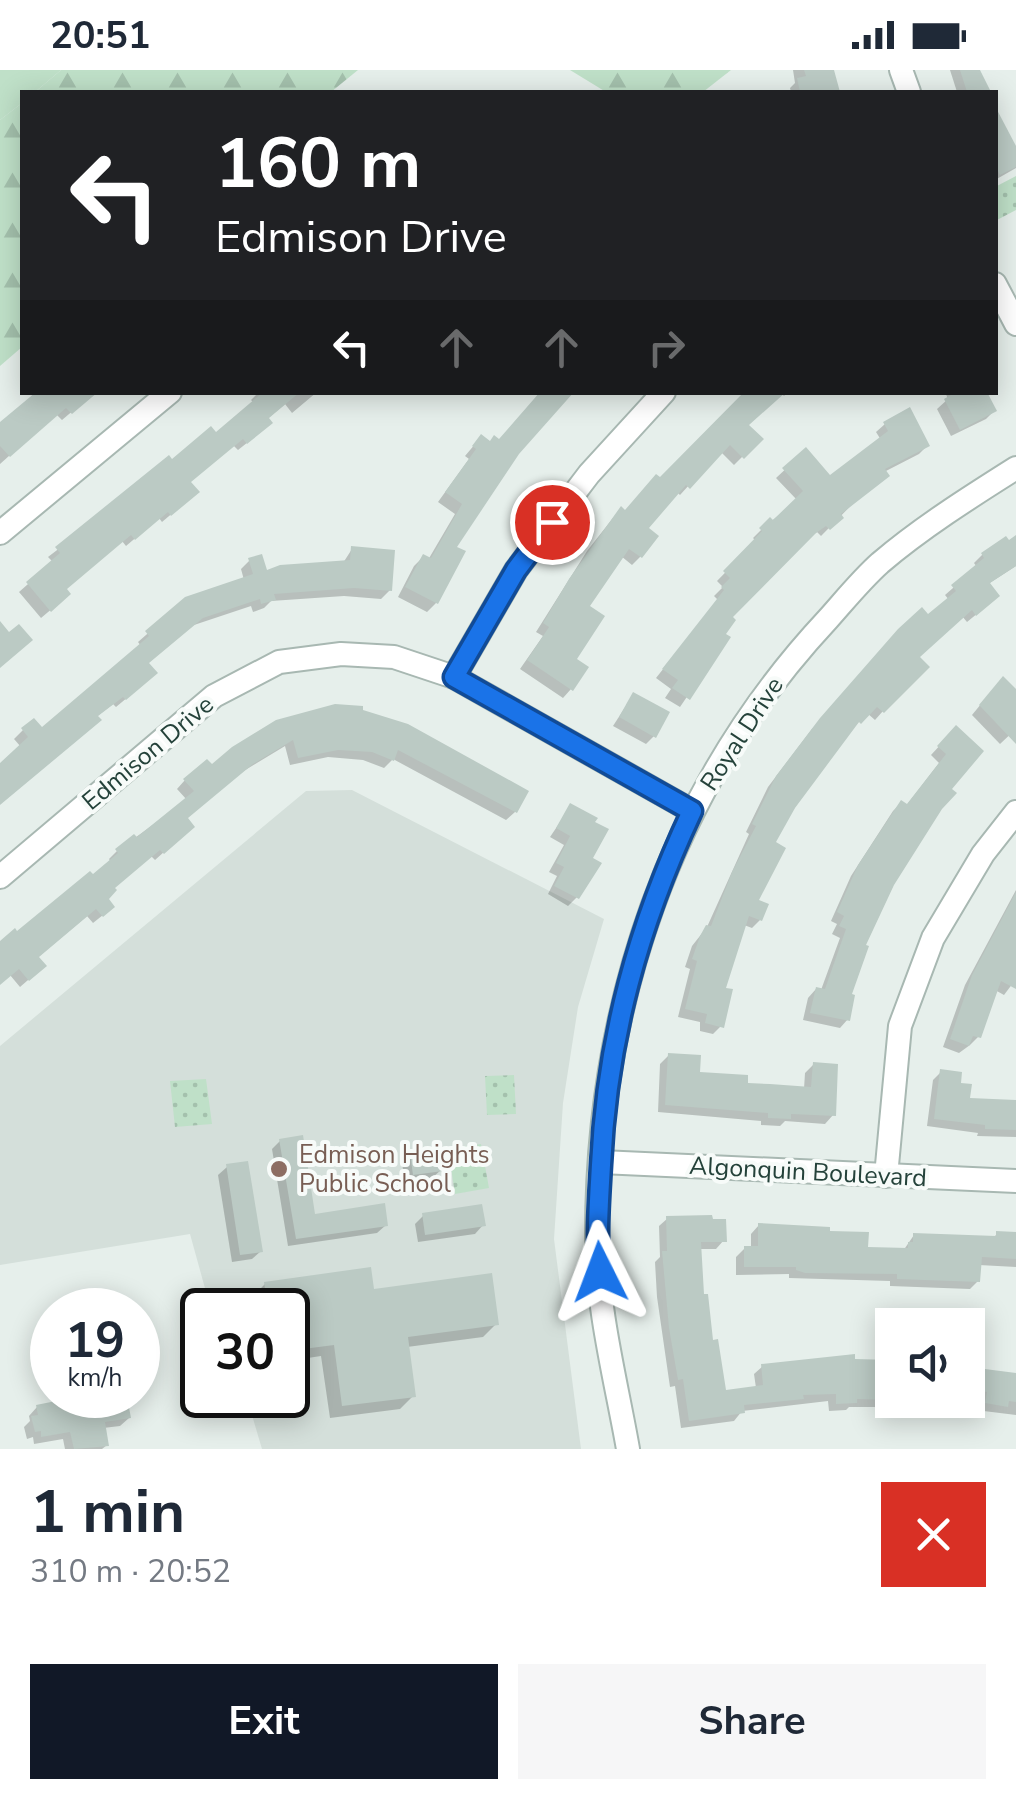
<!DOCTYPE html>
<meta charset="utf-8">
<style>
body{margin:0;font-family:"Nunito Sans",sans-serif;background:#f6f6f7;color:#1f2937;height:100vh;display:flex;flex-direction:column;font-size:38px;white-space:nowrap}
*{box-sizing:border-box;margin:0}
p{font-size:32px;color:#747a83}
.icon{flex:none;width:55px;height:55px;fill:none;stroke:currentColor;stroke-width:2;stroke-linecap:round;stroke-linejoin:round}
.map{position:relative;height:1379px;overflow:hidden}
.details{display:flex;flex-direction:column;background:#fff;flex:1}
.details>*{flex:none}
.banner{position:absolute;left:20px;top:20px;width:978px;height:305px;border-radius:0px;box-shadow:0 5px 25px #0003;background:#202124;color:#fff;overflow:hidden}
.fabs{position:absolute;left:875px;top:1238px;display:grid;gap:20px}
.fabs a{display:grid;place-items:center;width:110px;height:110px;border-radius:0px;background:#fff;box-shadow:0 5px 25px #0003;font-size:50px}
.speed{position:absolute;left:30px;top:1218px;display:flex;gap:20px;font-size:50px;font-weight:700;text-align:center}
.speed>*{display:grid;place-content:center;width:130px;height:130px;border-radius:50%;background:#fff;box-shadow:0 5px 25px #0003;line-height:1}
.speed small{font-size:25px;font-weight:400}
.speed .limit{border:5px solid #111;border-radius:15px;background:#fff;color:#111}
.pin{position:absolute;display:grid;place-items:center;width:85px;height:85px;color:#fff;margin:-42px;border:5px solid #fff;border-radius:50%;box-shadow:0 2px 10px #0007}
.me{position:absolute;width:110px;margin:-55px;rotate:357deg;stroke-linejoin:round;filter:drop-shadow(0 0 8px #0008)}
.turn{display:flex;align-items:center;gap:35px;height:210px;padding:0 30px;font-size:45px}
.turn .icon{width:130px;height:130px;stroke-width:2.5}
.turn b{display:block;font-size:70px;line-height:85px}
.lanes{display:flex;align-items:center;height:95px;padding:0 30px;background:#0003;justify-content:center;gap:50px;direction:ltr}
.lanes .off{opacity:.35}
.round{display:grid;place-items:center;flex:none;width:105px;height:105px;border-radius:0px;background:#f6f6f7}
.overview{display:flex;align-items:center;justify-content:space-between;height:170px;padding:0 30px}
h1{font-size:60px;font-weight:700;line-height:75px}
.primary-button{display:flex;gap:20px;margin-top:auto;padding:20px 30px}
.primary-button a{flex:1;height:115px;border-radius:0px;background:#111827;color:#fff;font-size:40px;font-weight:700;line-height:115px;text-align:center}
.primary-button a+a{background:#f6f6f7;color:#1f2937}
.status{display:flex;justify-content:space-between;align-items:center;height:70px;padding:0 50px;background:#fff;direction:ltr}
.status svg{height:28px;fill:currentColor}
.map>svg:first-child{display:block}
</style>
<div class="status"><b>20:51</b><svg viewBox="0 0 49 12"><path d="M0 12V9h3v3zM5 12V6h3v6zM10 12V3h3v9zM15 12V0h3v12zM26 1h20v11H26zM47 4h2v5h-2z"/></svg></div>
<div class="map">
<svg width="1016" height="1379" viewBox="0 0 1016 1379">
<defs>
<pattern id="forest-firs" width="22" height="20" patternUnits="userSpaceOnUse" patternTransform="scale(2.5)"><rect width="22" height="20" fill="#bfe0c8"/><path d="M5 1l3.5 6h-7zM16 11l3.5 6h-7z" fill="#a4c1ad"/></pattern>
<pattern id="park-dots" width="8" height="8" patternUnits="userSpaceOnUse" patternTransform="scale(2.5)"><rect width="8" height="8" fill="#bfe0c8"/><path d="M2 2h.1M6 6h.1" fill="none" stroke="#a4c1ad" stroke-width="1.8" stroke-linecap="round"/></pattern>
</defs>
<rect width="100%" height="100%" fill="#e6efeb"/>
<path fill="#d4dfda" d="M 352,720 L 604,849 L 578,937 L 563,1033 L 554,1169 L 581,1379 L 262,1379 L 246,1325 L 288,1325 L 288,1240 L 211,1240 L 190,1164 L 0,1195 L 0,976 L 306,721 Z"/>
<path fill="#bfe0c8" d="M 0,0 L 61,0 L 35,22 L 22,22 L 22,33 L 0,50 Z"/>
<g fill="url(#forest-firs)">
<path d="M 61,0 L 358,0 L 331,22 L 35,22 Z"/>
<path d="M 570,0 L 731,0 L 703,22 L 606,22 Z"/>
<path d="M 22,33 L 22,277 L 0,296 L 0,50 Z"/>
</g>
<g fill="url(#park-dots)">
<path d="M 1016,106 L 1016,140 L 995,151 L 995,117 Z"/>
<path d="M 514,1005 L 516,1044 L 487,1045 L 485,1006 Z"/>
<path d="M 206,1009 L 212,1054 L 175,1057 L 170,1011 Z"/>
<path d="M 481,1074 L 489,1118 L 455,1124 L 448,1079 Z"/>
</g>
<g fill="#0003">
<path d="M 793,0 L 832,0 L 837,21 L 791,22 L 790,18 L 795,13 Z"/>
<path d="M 950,0 L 977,0 L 988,22 L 957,22 Z"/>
<path d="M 995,37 L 1016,81 L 1016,98 L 995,110 Z"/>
<path d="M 95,322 L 62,350 L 56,344 L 0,394 L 0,355 Z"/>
<path d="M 259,322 L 317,322 L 292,343 L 285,334 L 267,349 L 262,361 L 238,380 L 233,375 L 189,412 L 188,430 L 162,452 L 159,448 L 126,476 L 122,471 L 64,519 L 60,532 L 41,548 L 19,522 L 53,492 L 48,487 L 172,392 L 215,365 L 254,333 L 251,330 Z"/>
<path d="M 534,322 L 573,322 L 517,382 L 454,478 L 436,533 L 427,542 L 398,527 L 414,496 L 423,487 L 428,490 L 455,444 L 438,432 L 469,389 L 465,386 L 481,367 L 489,373 L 499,372 L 539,327 Z"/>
<path d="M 747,322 L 788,322 L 784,326 L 782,324 L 746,355 L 760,369 L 734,395 L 720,381 L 680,425 L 677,422 L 645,458 L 640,487 L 632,495 L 621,486 L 586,537 L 573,590 L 571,619 L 563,628 L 520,599 L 543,566 L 536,562 L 587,481 L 613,448 L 625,442 L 660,410 Z"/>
<path d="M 945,322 L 985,322 L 994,341 L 986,349 L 951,366 L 937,339 L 948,329 Z"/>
<path d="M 885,354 L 927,376 L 919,384 L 884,402 L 821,466 L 817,462 L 806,470 L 730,548 L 722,564 L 727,568 L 680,637 L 665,628 L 671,619 L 656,608 L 718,530 L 714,526 L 723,517 L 717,511 L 756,471 L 753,468 L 762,459 L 797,430 L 776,408 L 805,381 L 830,408 L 881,370 L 876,362 Z"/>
<path d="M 1016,468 L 1016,496 L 988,514 L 989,534 L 967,552 L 962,546 L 916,587 L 899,623 L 875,650 L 867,643 L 829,684 L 772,773 L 756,831 L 760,850 L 752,858 L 744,855 L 723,920 L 721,956 L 713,964 L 700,961 L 700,952 L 678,947 L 690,899 L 685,897 L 692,876 L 707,857 L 749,764 L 746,762 L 768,717 L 812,659 L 949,530 L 945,525 L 977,497 L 974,493 L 982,485 Z"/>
<path d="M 352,479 L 390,520 L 381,529 L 344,526 L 271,531 L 264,538 L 253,542 L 251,536 L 191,556 L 147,594 L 146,612 L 116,637 L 113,634 L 96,647 L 0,734 L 0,696 L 21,677 L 14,669 L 23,660 L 42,660 L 141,576 L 138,572 L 187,529 L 244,510 L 241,499 L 250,490 L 265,503 L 343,493 Z"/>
<path d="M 995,617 L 1016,622 L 1016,659 L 1000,674 L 972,645 Z"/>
<path d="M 633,625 L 654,666 L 646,674 L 613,656 Z"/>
<path d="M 360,642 L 526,722 L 515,742 L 506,750 L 393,689 L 384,698 L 363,690 L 328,687 L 290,695 L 285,676 L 242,702 L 185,749 L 183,765 L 155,790 L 151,786 L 112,818 L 105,829 L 103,845 L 93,853 L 87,846 L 37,888 L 35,904 L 20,917 L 10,905 L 0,913 L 0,874 L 93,808 L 111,792 L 109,789 L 117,781 L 187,730 L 177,719 L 185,710 L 211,697 Z"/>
<path d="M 956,658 L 948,720 L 892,813 L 862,876 L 849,926 L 848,949 L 840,958 L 803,950 L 808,928 L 816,919 L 821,920 L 840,868 L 832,864 L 837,854 L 831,851 L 851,806 L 893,741 L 901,733 L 906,736 L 939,693 L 931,685 Z"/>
<path d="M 571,736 L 590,789 L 577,827 L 568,836 L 548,824 L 557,806 L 549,802 L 564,775 L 550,767 Z"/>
<path d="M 1016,820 L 1016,909 L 1004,925 L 995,920 L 978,967 L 970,975 L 959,983 L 943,977 L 965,915 Z"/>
<path d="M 669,985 L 697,1005 L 745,1015 L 804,1019 L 805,1003 L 814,994 L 833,1045 L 825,1054 L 785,1051 L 780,1056 L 761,1055 L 761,1051 L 658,1042 L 660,994 Z"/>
<path d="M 941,1002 L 958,1015 L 967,1030 L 1016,1033 L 1016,1067 L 977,1066 L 978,1063 L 927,1056 L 933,1010 Z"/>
<path d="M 280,1071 L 313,1147 L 386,1155 L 377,1163 L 288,1176 L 272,1079 Z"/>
<path d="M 411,1085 L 441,1100 L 432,1108 L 405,1112 L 402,1093 Z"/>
<path d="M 227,1097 L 261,1181 L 252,1189 L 232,1192 L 218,1105 Z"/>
<path d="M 423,1146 L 483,1155 L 475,1164 L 418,1172 L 415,1154 Z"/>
<path d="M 668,1148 L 724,1170 L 716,1179 L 699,1179 L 702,1227 L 724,1323 L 756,1318 L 754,1304 L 763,1296 L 892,1292 L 892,1330 L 968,1330 L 968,1306 L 978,1300 L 1016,1305 L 1016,1345 L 903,1331 L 896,1337 L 849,1337 L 846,1340 L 829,1341 L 828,1331 L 742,1341 L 734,1351 L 681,1358 L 675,1316 L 670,1317 L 657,1227 L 655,1192 L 660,1187 L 659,1156 Z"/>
<path d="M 759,1155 L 827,1164 L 866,1180 L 903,1181 L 914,1165 L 993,1168 L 997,1164 L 1016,1165 L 1016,1197 L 979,1195 L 978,1211 L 970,1219 L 890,1216 L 890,1211 L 789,1208 L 789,1204 L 736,1205 L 736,1187 L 745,1178 L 751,1178 L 751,1164 Z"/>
<path d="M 265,1214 L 372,1222 L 496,1254 L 483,1267 L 407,1277 L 413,1326 L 400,1339 L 330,1348 L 321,1286 L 288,1291 L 288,1240 L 254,1240 L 252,1227 Z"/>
<path d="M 56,1325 L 98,1325 L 98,1329 L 129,1348 L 120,1356 L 103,1358 L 107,1375 L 102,1379 L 65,1379 L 63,1369 L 34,1374 L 33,1367 L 27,1369 L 24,1357 L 30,1351 L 29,1346 L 37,1337 L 57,1333 Z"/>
</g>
<g fill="#bbcac4">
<path d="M 804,0 L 834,0 L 840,22 L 800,22 L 797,8 L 806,6 Z"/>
<path d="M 960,0 L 980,0 L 991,22 L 967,22 Z"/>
<path d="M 995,36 L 1016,76 L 1016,97 L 1000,105 L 995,95 Z"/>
<path d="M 36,322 L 98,322 L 72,344 L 66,338 L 10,387 L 0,376 L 0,352 Z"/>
<path d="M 263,322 L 300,322 L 269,348 L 273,353 L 247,374 L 243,369 L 191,412 L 200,422 L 171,446 L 168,442 L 135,470 L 131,465 L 67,519 L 71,524 L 51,542 L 26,512 L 60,483 L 55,477 L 169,385 L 172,389 L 211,356 L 216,362 Z"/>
<path d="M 540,322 L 574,322 L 519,384 L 457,477 L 466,481 L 438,534 L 405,517 L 423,484 L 431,488 L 462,434 L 445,422 L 476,379 L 472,376 L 481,364 L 490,371 L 494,365 L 499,369 Z"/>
<path d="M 744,322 L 786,322 L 749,355 L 764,369 L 744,389 L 730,375 L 690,419 L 686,415 L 649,458 L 659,466 L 642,488 L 629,479 L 590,536 L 605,546 L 577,589 L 589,597 L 573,621 L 527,590 L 549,557 L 543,553 L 569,509 L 621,436 L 625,440 L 656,404 L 660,407 Z"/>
<path d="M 956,322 L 987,322 L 997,341 L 960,360 L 944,329 Z"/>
<path d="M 910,337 L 930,376 L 885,399 L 890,406 L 841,444 L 844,448 L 830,460 L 826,456 L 816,463 L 733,547 L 736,550 L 726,564 L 731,567 L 690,630 L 672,618 L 678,610 L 662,599 L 724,520 L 721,517 L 730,508 L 723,501 L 762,461 L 759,458 L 770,447 L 773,450 L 803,421 L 782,398 L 806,377 L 830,405 L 888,361 L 883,352 Z"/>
<path d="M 1016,465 L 1016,496 L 990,513 L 1000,526 L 976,546 L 972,540 L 920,587 L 930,597 L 884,643 L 877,637 L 861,654 L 859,652 L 795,738 L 776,772 L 786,778 L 759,830 L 769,834 L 762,851 L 749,846 L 726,918 L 733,919 L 724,958 L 705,953 L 707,944 L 685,939 L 697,891 L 692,889 L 700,866 L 706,855 L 711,856 L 732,802 L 756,756 L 752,754 L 776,706 L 820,648 L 898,559 L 922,537 L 928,544 L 956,521 L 951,515 L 984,488 L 981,483 L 1006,466 L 1009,470 Z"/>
<path d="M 351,476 L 395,480 L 392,521 L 354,518 L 274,524 L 276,530 L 261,534 L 260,529 L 203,548 L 149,593 L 158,603 L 126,630 L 123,627 L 98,646 L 102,650 L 0,735 L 0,693 L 28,667 L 21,658 L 34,648 L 42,657 L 149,566 L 145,561 L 185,527 L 253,504 L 248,488 L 262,484 L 267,500 L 280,495 L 350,490 Z"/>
<path d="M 0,551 L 9,562 L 19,554 L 33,570 L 0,598 Z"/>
<path d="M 1003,606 L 1016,619 L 1016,674 L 979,635 Z"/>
<path d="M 633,622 L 670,642 L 656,668 L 619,647 Z"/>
<path d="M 335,634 L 363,636 L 363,640 L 408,654 L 529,721 L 517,743 L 398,680 L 394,691 L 372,682 L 338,680 L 298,688 L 293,670 L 253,694 L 188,748 L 195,757 L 164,784 L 160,780 L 115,818 L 117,820 L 109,829 L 115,837 L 103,847 L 96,839 L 39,887 L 47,896 L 29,911 L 19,899 L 0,915 L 0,871 L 15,858 L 17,861 L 90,801 L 93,804 L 118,783 L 115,779 L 134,764 L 137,767 L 194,721 L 183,709 L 207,689 L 212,694 L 232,677 L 276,650 Z"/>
<path d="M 956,655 L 984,681 L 952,719 L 957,723 L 942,739 L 894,815 L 866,875 L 869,876 L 852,924 L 855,925 L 850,951 L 810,943 L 816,917 L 825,919 L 846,859 L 839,856 L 844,846 L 837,842 L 858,795 L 901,730 L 907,734 L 946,684 L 937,676 Z"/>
<path d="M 570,733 L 598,748 L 595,752 L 609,759 L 593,788 L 602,793 L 579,829 L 554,816 L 564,797 L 556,793 L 570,766 L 556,758 Z"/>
<path d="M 1016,822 L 1016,919 L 1001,911 L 981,968 L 973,966 L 969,976 L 950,969 L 972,905 Z"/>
<path d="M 668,983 L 701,985 L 700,1002 L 748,1005 L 748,1013 L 770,1014 L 811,1017 L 813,992 L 838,994 L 836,1046 L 791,1044 L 791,1049 L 768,1048 L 768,1043 L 665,1035 Z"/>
<path d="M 940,999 L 962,1002 L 961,1013 L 972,1014 L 970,1028 L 1016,1030 L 1016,1060 L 985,1059 L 985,1055 L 934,1049 Z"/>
<path d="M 303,1065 L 315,1144 L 385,1133 L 388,1156 L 296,1169 L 279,1069 Z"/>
<path d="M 440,1078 L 443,1101 L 413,1105 L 410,1083 Z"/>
<path d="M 248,1091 L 263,1182 L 240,1185 L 226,1094 Z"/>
<path d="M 482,1134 L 486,1156 L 425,1165 L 422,1143 Z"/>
<path d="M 712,1145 L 713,1149 L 726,1149 L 727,1172 L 701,1172 L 704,1224 L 708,1224 L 713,1270 L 718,1269 L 726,1320 L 763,1315 L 761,1294 L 855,1284 L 855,1289 L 892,1290 L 892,1330 L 857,1329 L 857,1333 L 836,1334 L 836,1324 L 803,1325 L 804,1329 L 744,1335 L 745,1343 L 689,1351 L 683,1309 L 678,1310 L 669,1258 L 662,1181 L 667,1181 L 666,1146 Z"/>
<path d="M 758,1153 L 830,1157 L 830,1161 L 869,1162 L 868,1177 L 908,1178 L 908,1172 L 913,1172 L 913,1163 L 996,1166 L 996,1161 L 1016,1162 L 1016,1189 L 982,1187 L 980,1212 L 897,1209 L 897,1204 L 805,1203 L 796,1200 L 796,1197 L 744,1197 L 744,1176 L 758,1176 Z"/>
<path d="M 371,1197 L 374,1219 L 492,1203 L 499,1255 L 408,1267 L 416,1327 L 342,1336 L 334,1275 L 288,1281 L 288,1240 L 268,1240 L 264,1212 Z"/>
<path d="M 977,1298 L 1016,1303 L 1016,1332 L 1009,1331 L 1008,1337 L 985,1333 L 987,1322 L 973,1320 Z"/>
<path d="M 65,1325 L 127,1327 L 131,1348 L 105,1352 L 109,1376 L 74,1379 L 70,1362 L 41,1367 L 41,1361 L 35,1362 L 31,1346 L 38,1345 L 36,1335 L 66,1329 Z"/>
</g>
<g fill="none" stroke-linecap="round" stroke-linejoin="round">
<defs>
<g id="minor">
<path d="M 901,0 L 909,22"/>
<path d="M 995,214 L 1016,254"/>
<path d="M 0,463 L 170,322"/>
<path d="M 454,607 L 516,500 L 589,404 L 664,322"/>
<path d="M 0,807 L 214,626 L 279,592 L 341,584 L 394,587 L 454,607 L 692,741"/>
<path d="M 601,1092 L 1016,1111"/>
<path d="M 886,1106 L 900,956 L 933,868 L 983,784 L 1016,742"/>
<path d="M 628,1379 C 616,1311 597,1239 597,1170 C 596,938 669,719 828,549 C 845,530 861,510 880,493 C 921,458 970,427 1016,398"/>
</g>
</defs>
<use href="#minor" stroke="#a8b8b2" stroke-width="26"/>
<use href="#minor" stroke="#fff" stroke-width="22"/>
</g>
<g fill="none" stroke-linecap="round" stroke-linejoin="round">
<defs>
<path id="route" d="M 552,452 L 516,500 L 454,607 L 692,741 C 638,856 607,969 601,1095 C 599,1131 596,1167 600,1202"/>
</defs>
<use href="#route" stroke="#114b97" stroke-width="25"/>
<use href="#route" stroke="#1a73e8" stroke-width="18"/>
</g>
<circle fill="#8d6e63" stroke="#f7fbf9" stroke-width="4" cx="279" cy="1099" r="10"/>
<g text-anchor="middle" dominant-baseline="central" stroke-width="8" stroke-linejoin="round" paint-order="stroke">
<g font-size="25" fill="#24423a" stroke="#f7fbf9">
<text transform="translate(742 664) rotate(-57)">Royal Drive</text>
<text transform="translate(148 683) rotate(-40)">Edmison Drive</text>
<text transform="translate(808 1102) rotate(3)">Algonquin Boulevard</text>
</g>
<g font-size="25" fill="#785e54" stroke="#f7fbf9" text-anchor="start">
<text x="299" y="1085">Edmison Heights<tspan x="299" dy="29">Public School</tspan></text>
</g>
</g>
</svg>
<div class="fabs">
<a><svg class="icon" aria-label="sound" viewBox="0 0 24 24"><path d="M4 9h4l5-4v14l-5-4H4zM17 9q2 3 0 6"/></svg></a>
</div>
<div class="speed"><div>19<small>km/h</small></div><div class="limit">30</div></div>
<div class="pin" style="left:552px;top:452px;background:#d93025"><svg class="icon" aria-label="arrive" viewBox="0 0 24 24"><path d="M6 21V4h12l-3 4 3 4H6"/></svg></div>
<svg class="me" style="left:600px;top:1202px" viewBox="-20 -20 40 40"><path d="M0-17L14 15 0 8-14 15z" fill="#1a73e8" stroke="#fff" stroke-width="4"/></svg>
<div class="banner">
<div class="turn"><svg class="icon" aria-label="left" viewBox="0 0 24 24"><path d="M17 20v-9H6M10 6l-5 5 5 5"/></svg><div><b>160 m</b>Edmison Drive</div></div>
<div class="lanes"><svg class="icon" aria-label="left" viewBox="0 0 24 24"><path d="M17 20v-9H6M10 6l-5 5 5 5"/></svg><svg class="icon off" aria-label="ahead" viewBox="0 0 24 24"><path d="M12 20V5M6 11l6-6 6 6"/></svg><svg class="icon off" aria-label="ahead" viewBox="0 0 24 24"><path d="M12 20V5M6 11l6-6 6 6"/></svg><svg class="icon off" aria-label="right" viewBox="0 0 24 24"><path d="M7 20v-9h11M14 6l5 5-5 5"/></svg></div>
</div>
</div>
<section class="details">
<div class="overview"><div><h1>1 min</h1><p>310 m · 20:52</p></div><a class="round" style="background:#d93025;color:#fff"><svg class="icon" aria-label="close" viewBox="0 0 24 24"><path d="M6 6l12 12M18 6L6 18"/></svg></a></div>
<div class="primary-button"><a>Exit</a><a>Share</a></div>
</section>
